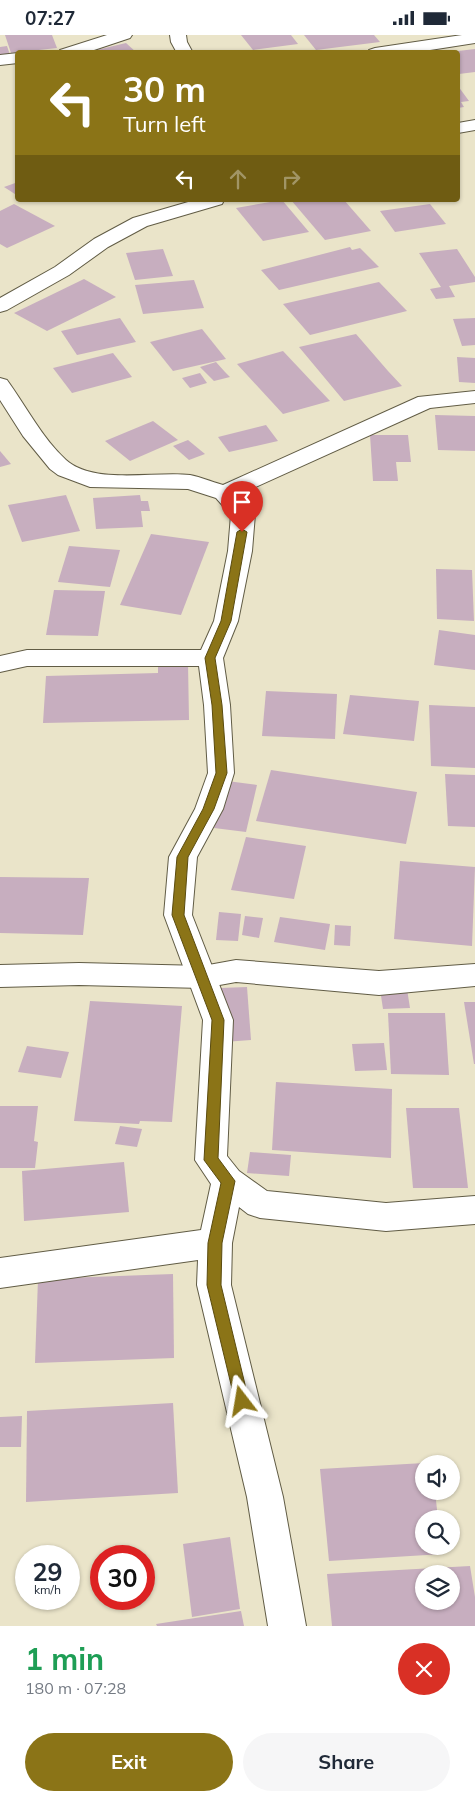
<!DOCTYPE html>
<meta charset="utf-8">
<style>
body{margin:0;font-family:Mulish,sans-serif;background:#f6f6f7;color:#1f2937;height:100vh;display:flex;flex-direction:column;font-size:19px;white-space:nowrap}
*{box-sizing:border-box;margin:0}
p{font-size:16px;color:#747a83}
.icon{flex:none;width:28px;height:28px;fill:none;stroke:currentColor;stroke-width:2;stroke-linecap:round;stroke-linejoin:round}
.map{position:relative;height:1591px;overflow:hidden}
.panel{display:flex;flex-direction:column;background:#fff;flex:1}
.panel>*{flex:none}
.banner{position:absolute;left:15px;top:15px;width:445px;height:152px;border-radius:5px;box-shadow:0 1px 4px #0004;background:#8b7417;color:#fff;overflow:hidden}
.controls{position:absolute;left:415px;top:1420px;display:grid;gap:10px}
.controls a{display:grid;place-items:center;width:45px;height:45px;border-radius:50%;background:#fff;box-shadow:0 1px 4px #0004;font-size:25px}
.speed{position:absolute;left:15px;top:1510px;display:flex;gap:10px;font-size:25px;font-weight:700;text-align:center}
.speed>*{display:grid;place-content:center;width:65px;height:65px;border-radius:50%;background:#fff;box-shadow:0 1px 4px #0004;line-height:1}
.speed small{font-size:12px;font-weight:400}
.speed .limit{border:8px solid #d22;background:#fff;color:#111}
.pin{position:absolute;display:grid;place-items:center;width:42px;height:42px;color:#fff;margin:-51px -21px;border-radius:50% 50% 50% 0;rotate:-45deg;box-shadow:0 0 5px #0007}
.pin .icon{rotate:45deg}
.me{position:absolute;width:55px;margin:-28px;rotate:346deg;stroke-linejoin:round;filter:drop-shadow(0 0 4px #0008)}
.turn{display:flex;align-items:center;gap:18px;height:105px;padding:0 25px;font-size:22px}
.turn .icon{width:65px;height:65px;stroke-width:2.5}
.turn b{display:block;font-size:35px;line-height:42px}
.lanes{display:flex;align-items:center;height:48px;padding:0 25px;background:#0003;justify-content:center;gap:25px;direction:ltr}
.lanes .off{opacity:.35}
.round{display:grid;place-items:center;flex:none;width:52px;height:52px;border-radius:26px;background:#f6f6f7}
.summary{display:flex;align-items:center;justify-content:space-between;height:85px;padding:0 25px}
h1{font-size:30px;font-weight:700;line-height:38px;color:#1e9e55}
.button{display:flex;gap:10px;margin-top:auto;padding:10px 25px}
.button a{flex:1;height:58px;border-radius:30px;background:#8b7417;color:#fff;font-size:20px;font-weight:700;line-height:58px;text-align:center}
.button a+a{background:#f6f6f7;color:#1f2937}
.status{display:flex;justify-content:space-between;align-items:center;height:35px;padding:0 25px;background:#fff;direction:ltr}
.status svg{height:14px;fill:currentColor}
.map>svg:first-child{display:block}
</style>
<div class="status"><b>07:27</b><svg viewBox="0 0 49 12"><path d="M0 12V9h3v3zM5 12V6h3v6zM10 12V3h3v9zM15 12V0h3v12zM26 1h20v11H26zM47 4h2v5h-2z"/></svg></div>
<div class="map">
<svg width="475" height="1591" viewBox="0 0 475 1591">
<rect width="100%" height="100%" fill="#eae4c9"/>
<g fill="#c7aebf" fill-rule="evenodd">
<path d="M 5,0 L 52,0 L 57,13 L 11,18 Z"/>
<path d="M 241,0 L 291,0 L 298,9 L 253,15 Z"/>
<path d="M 304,0 L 374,0 L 380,7 L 316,15 Z"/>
<path d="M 126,8 L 137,18 L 88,18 L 88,17 Z"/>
<path d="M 7,11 L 10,20 L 0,22 L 0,12 Z"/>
<path d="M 475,14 L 475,37 L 459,39 L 458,36 L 458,16 Z"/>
<path d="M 458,51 L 469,66 L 461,67 L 464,72 L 458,73 Z"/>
<path d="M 18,147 L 18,161 L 4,152 Z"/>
<path d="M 282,165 L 309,197 L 263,206 L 236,173 Z"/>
<path d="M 291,165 L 344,165 L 371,196 L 325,205 Z"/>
<path d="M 14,169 L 55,191 L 7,213 L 0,209 L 0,176 Z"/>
<path d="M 430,169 L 446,189 L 395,197 L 380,176 Z"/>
<path d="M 350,212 L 352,215 L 360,213 L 379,232 L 279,255 L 261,235 Z"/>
<path d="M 163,214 L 173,241 L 135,245 L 126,218 Z"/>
<path d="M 457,214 L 475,242 L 475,247 L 449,251 L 455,262 L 436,264 L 430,254 L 441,252 L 419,218 Z"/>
<path d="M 84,244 L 116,262 L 47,296 L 14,278 Z"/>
<path d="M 194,245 L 204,273 L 143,279 L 135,250 Z"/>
<path d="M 379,247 L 407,276 L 310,300 L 283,269 Z"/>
<path d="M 120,283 L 136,307 L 77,320 L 61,296 Z"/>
<path d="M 475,283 L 475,310 L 462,311 L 453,284 Z"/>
<path d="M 202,294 L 226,324 L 173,336 L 150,307 Z"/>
<path d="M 356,299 L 388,336 L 402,351 L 344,366 L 299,312 Z"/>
<path d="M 283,316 L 330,366 L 283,379 L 237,329 Z"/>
<path d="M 113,318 L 132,342 L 72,358 L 53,333 Z"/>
<path d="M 457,322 L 475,323 L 475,348 L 459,347 Z"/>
<path d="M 216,327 L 225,337 L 230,342 L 214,346 L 200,332 Z"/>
<path d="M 200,338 L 207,348 L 190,353 L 182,343 Z"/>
<path d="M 435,380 L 475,381 L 475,416 L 438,415 Z"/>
<path d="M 153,386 L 178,405 L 130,426 L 105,406 Z"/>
<path d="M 266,390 L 278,406 L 229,417 L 218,402 Z"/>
<path d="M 370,400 L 408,400 L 411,427 L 396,427 L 398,446 L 373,446 Z"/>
<path d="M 188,405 L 205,419 L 189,425 L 173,411 Z"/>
<path d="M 0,416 L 11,429 L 0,432 Z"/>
<path d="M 66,460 L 80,496 L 22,507 L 8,470 Z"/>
<path d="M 140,460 L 141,466 L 148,466 L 150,476 L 141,476 L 143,492 L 96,494 L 93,463 Z"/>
<path d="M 151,499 L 209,507 L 181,580 L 120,570 Z"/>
<path d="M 69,511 L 120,515 L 110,552 L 58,547 Z"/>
<path d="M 436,534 L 472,535 L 474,586 L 437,584 Z"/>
<path d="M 54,555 L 105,556 L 98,601 L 46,600 Z"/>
<path d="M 439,595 L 475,600 L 475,635 L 434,630 Z"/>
<path d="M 188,628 L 189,685 L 43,688 L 46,641 L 158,638 L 158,629 Z"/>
<path d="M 266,656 L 337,659 L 335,704 L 262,701 Z"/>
<path d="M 350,660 L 419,666 L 414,706 L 343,699 Z"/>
<path d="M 429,670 L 475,672 L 475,733 L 431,731 Z"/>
<path d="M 271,735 L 417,757 L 406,809 L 256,786 Z"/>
<path d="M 445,739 L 475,740 L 475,792 L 448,791 Z"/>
<path d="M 227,746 L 257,750 L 246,797 L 214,793 Z"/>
<path d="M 246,802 L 306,811 L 294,864 L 231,855 Z"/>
<path d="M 400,826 L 475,832 L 472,911 L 394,904 Z"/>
<path d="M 0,842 L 89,843 L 83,900 L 0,898 Z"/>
<path d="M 219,877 L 241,879 L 238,906 L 216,905 Z"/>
<path d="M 245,881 L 263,883 L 259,903 L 242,900 Z"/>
<path d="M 280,882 L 330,889 L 325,915 L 274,907 Z"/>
<path d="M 335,890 L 351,891 L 350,911 L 334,910 Z"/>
<path d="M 247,952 L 251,1005 L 224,1007 L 220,953 Z"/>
<path d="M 380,954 L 407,954 L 410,973 L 383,974 Z"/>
<path d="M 90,966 L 182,971 L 172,1087 L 140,1086 L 139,1089 L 74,1086 Z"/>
<path d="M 464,967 L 475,967 L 475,1029 L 474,1029 Z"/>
<path d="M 388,978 L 445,978 L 449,1040 L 391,1039 Z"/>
<path d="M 384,1008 L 387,1035 L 355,1036 L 352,1009 Z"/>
<path d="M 27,1011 L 69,1017 L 61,1043 L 18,1037 Z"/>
<path d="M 276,1047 L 392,1054 L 391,1123 L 272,1115 Z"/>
<path d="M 0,1071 L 38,1071 L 34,1106 L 38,1107 L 35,1133 L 0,1133 Z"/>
<path d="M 406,1073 L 459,1073 L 468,1153 L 413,1153 Z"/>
<path d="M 120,1091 L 142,1094 L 137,1112 L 115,1109 Z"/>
<path d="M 250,1117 L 291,1120 L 289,1141 L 247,1138 Z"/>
<path d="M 124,1127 L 129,1177 L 24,1186 L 22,1136 Z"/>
<path d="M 173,1239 L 174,1323 L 35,1328 L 38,1244 Z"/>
<path d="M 173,1368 L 178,1458 L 26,1467 L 27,1376 Z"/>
<path d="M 22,1381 L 21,1412 L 0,1412 L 0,1382 Z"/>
<path d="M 424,1428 L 424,1456 L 435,1456 L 438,1484 L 424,1484 L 424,1511 L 442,1511 L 443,1519 L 329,1526 L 320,1434 Z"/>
<path d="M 230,1502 L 240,1574 L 192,1582 L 183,1509 Z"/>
<path d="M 470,1531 L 475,1562 L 475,1591 L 332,1591 L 327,1539 ZM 424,1539 L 451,1539 L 451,1566 L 424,1566 Z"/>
<path d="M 241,1576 L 244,1591 L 157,1591 L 156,1589 Z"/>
</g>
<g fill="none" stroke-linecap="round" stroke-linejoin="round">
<defs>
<g id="street">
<path d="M 107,0 L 132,0 L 130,3 L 85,18 L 58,18 L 60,15 Z"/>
<path d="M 170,0 L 186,0 L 187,7 L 193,18 L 177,18 L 171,7 Z"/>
<path d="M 462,0 L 475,0 L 475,8 L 411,18 L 367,18 L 369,15 L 375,13 Z"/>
<path d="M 18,18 L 18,28 L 0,30 L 0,20 Z"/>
<path d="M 475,85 L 475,95 L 458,98 L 458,88 Z"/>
<path d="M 195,165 L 224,165 L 222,169 L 147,191 L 108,212 L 69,240 L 7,275 L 0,277 L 0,263 L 55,232 L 94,204 L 133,183 Z"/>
<path d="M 0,343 L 7,345 C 26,371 42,403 66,425 C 94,450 154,436 190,440 C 201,442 212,447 223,450 L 418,362 L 475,356 L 475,368 L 430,373 L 238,460 L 255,479 L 252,516 L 238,586 L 223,623 L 230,670 L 234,738 L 223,774 L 197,822 L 192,880 L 233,985 L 227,1121 L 239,1136 L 267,1156 L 386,1168 L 475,1161 L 475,1189 L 386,1196 L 260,1183 L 248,1179 L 239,1172 L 232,1208 L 231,1250 L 283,1462 L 306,1591 L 268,1591 L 247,1462 L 197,1250 L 198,1225 L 0,1253 L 0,1223 L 201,1195 L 211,1149 L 195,1125 L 203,985 L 164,880 L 169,822 L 195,774 L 208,738 L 204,670 L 199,631 L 27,631 L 0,637 L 0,621 L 27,615 L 201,615 L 214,586 L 228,516 L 231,480 L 216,463 L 188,454 L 90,452 L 58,440 L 50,434 L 23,401 L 0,365 Z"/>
</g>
<path id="secondary" d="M 236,925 L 379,936 L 475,929 L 475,951 L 379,960 L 236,947 L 203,953 L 79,950 L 0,952 L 0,930 L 79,928 L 203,931 Z"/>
</defs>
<use href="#street" stroke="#615c45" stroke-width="2"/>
<use href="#secondary" stroke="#615c45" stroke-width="2"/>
<use href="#street" fill="#fff" fill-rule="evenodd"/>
<use href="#secondary" fill="#fff" fill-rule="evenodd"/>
</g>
<path fill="#8b7417" stroke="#5a4b0f" d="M 242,494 L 247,497 L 231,586 L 215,623 L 222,670 L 227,738 L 214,774 L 188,822 L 184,880 L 224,985 L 218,1123 L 235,1146 L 222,1208 L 221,1250 L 249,1366 L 247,1371 L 242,1373 L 237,1371 L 235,1366 L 207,1250 L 208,1208 L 221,1148 L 204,1125 L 212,985 L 172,880 L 177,822 L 203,774 L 216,738 L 212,670 L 205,623 L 221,586 L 237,497 Z"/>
</svg>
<div class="controls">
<a><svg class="icon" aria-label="sound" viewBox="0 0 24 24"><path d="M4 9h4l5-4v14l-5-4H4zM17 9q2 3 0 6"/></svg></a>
<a><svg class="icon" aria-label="search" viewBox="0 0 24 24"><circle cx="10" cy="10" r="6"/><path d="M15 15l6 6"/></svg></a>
<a><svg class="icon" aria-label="layers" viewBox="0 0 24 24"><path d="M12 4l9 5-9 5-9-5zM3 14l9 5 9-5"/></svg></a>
</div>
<div class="speed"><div>29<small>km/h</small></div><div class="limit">30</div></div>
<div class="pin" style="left:242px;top:497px;background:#d93025"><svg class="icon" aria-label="arrive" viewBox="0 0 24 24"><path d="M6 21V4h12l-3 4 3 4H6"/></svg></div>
<svg class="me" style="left:242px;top:1366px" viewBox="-20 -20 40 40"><path d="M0-17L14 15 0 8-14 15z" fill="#8b7417" stroke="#fff" stroke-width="4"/></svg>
<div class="banner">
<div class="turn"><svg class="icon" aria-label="left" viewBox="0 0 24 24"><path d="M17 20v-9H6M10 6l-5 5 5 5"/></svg><div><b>30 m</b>Turn left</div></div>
<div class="lanes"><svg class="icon" aria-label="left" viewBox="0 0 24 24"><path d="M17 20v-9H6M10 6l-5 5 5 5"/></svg><svg class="icon off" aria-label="ahead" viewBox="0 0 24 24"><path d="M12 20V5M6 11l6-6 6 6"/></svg><svg class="icon off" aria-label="right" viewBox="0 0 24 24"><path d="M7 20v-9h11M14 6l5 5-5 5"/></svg></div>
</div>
</div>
<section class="panel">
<div class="summary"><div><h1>1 min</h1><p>180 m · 07:28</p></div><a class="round" style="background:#d93025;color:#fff"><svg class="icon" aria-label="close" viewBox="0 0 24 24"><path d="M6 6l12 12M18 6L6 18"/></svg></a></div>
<div class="button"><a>Exit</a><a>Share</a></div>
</section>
